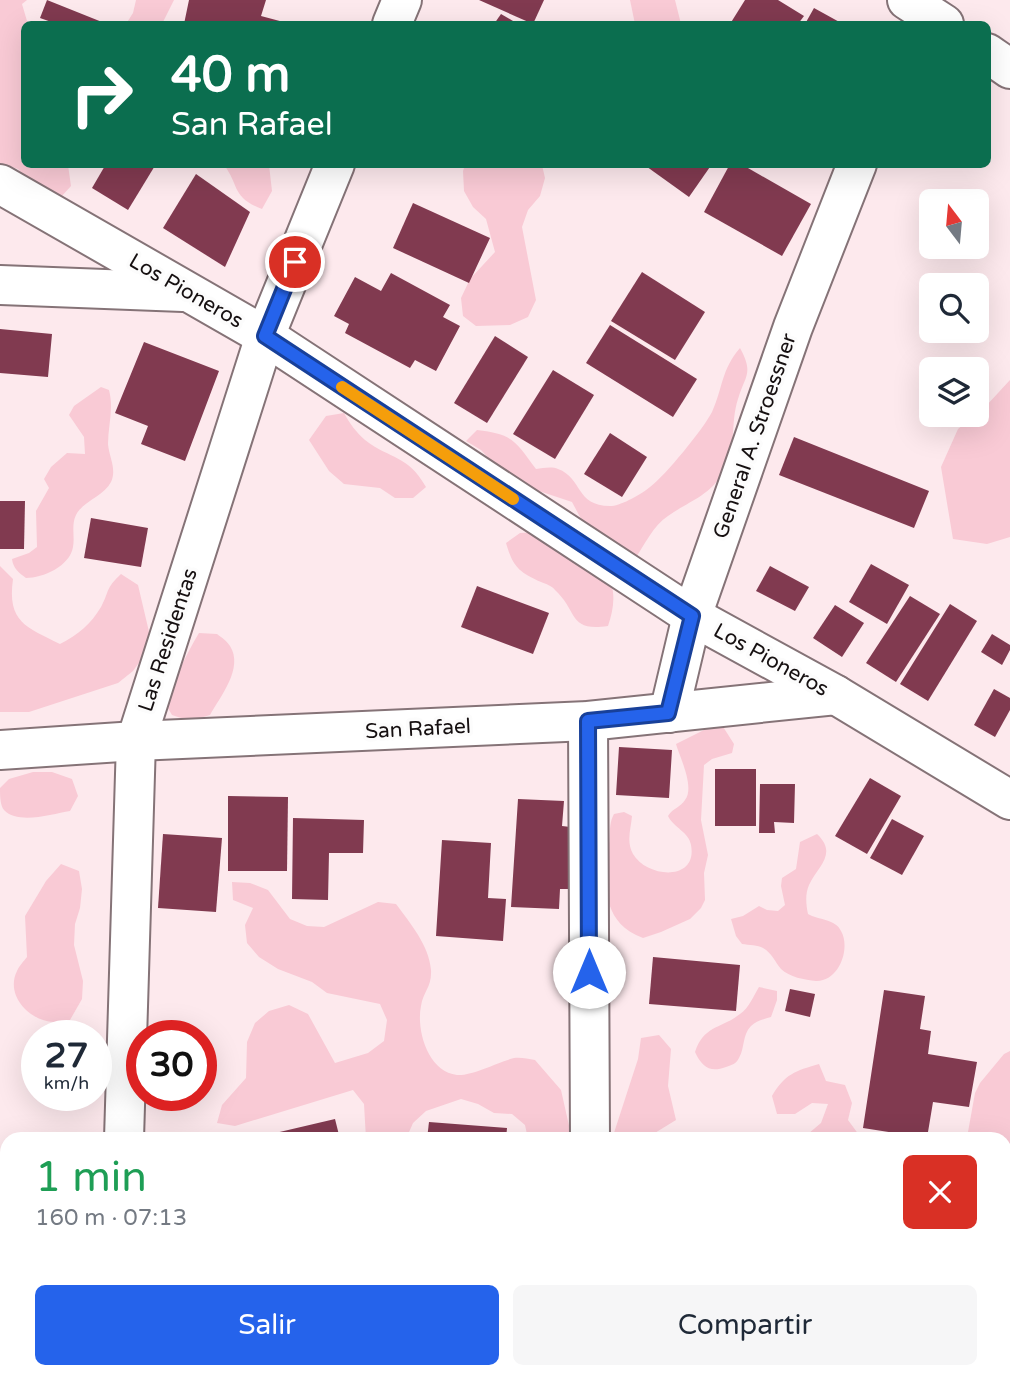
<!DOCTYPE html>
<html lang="es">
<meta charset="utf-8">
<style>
body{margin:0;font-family:"Varela Round",sans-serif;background:#f6f6f7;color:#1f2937;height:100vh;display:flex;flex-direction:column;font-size:26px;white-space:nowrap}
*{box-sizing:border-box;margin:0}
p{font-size:23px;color:#747a83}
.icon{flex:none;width:38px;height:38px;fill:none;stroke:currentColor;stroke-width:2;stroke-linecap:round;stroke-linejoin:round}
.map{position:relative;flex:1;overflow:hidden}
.details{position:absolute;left:0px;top:1132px;width:1012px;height:247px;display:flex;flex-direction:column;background:#fff;border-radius:21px 21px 0 0;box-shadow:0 7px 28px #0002}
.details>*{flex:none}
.banner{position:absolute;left:21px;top:21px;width:970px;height:147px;border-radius:10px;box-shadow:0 7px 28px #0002;background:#0b6e4f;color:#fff;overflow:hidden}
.needle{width:46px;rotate:344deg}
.controls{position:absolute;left:919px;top:189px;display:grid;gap:14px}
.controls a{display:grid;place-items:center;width:70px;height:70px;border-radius:10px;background:#fff;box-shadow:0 7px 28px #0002;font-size:35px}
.speed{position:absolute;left:21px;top:1020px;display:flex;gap:14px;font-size:35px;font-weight:700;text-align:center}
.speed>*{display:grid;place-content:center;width:91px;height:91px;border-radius:50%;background:#fff;box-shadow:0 7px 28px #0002;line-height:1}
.speed small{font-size:18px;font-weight:400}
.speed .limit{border:10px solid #d22;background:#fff;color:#111}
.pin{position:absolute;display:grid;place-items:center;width:60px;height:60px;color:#fff;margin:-30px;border:4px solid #fff;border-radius:50%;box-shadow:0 2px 7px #0007}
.me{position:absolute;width:77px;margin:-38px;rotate:0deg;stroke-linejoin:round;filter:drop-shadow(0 0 5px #0008)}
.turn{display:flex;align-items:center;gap:24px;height:147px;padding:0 35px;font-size:32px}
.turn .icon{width:91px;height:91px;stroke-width:2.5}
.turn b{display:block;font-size:49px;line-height:60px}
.round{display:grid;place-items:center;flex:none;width:74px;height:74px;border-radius:10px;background:#f6f6f7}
.head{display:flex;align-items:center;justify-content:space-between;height:119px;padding:0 35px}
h1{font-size:42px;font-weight:600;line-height:52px;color:#1e9e55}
.action{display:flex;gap:14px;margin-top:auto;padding:14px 35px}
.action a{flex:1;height:80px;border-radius:10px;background:#2563eb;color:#fff;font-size:28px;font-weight:600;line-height:80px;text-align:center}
.action a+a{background:#f6f6f7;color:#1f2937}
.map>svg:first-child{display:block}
</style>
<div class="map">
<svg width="1010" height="1378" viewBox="0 0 1010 1378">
<rect width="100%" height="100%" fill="#fde9ed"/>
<g fill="#f9cad5">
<path d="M 0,0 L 27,0 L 22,4 L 27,21 L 30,24 L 24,24 L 24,87 L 21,97 L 24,101 L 24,164 L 68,165 L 71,186 L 60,198 L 42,195 L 18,169 L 0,163 Z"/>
<path d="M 136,0 L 174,0 L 162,24 L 126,24 L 133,13 Z"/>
<path d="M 630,0 L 675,0 L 681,24 L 635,24 Z"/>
<path d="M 224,165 L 269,165 L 272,191 L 262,209 C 231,197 240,186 224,165 Z"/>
<path d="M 465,165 L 542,165 L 545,178 L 540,196 L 528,210 L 522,227 L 536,300 L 528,317 L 510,325 L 476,326 L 463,316 L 461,298 L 470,279 L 495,252 L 486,219 L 473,207 L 464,191 L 463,171 Z"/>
<path d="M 740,348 C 754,374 745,375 738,399 C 730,423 737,450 723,473 C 708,497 689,501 668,516 C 653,526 645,544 635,559 L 602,546 L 580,517 L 572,502 L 521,485 L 505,476 L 481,450 L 466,441 L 477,430 C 513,434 515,441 536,469 C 543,468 552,466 558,469 C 583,478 575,507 612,506 C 622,505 642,494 650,487 C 665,476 704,428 712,412 C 723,388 721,370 740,348 Z"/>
<path d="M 1010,380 L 1010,537 L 987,544 L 953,539 L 941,467 L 958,429 L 986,406 Z"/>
<path d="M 101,387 L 109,390 C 114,409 108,426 108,444 C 109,457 117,469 111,482 C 104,496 83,501 76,515 C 71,525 75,537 73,547 C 70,566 43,578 26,578 C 19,573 13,568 12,559 L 29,553 L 37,547 L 36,511 L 49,488 L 44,479 L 51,467 L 67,453 L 85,454 L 84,437 L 69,415 L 74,406 Z"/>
<path d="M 344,413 C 350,424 356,432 365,440 C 391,460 407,454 426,487 L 413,498 L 395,498 L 380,488 L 344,484 L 329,471 L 309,440 L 326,416 Z"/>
<path d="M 541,532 C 553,539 600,565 606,573 C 617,589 614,609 608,626 C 568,632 578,611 555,590 C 552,586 546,584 541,582 C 519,572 513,567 506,543 L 520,533 Z"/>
<path d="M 0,566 L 13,579 C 7,622 26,627 60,644 C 78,635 91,624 101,607 C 110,590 105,589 121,574 L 138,585 L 150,636 L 146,653 L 133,671 L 118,683 L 29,712 L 0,712 Z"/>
<path d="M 199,633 L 217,634 C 221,637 227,641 230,646 C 244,668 220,697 210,715 L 190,721 L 172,715 L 162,698 C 177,678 186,654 199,633 Z"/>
<path d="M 720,722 L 734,744 L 732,753 L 712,759 L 704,765 L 701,820 L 708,855 L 704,873 L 705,900 L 701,908 L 690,919 L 661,932 L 643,938 C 604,923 606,892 604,856 C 614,844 606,828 614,814 L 624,812 L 632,816 C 631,829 626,841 633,854 C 647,878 698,882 691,845 C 689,832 674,828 668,816 C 673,808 681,807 685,800 C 695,787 680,758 676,744 Z"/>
<path d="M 33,772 L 52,772 L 72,779 L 78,796 L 70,811 C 52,814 18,825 4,810 C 0,805 0,795 0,788 L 9,779 Z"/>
<path d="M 817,834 C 838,854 818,866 809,885 C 805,894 806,904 808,914 C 818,920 836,919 841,931 C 851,948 839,982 816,981 C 805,980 789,977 781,969 C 775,962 772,953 763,948 C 758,945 749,945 742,944 L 736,936 L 731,919 L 743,916 L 759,906 L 767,910 L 778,911 L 785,905 L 781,886 L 782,878 L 796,869 L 800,842 Z"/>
<path d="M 61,864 L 79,871 L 82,889 L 80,908 L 75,924 L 74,945 L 83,981 L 82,999 L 70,1020 C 65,1021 59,1023 54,1022 C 29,1021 5,995 17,971 C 19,966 24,961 27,957 L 25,916 L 46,881 Z"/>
<path d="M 232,882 L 250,883 L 268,890 L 290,919 L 307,926 L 324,927 L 378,902 L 396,904 C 410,923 429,945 431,970 C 432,987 423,992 421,1006 C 416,1030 428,1072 457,1075 C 472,1076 498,1062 514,1058 C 521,1057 528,1059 535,1060 L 561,1090 L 572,1139 L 528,1139 L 525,1125 L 512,1114 L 494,1113 L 478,1104 L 461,1099 L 426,1111 L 413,1123 L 406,1139 L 366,1139 L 364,1104 L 353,1090 L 235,1126 L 217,1123 L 222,1105 L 246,1078 L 247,1042 L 255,1023 L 269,1011 L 289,1005 L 308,1014 L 335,1063 L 368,1053 L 384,1041 L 387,1020 L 380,1004 L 327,993 L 312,982 L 278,969 L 259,957 L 247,943 L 245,925 L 253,908 L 233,900 Z"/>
<path d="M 759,987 L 777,991 L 777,1000 L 771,1017 C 764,1019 756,1021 751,1026 C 742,1035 745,1048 739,1058 C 736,1064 732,1065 726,1067 C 710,1073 702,1067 695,1052 C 704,1025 721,1029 740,1014 C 749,1008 754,995 759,987 Z"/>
<path d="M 659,1035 L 671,1049 L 668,1086 L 676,1120 L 645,1139 L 612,1139 L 638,1059 L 641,1038 Z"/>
<path d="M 1010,1051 L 1010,1169 L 1005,1172 L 1004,1139 L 962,1139 L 968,1132 L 975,1093 L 980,1083 L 1004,1054 Z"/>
<path d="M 819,1064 L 826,1081 L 845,1085 L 852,1103 L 848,1120 L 859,1135 L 867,1139 L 802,1139 L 821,1123 L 828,1104 L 812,1103 L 795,1114 L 777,1114 L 772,1096 C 785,1074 795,1071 819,1064 Z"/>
<path d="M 625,1372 L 739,1372 L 738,1378 L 633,1378 Z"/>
</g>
<g fill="#813a50">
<path d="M 47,0 L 102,22 L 101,24 L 57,24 L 40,18 Z"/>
<path d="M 189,0 L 266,0 L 261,16 L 291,24 L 184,24 Z"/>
<path d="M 479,0 L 544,0 L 533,24 Z"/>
<path d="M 745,0 L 778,0 L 804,16 L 798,24 L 730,24 Z"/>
<path d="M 814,8 L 843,24 L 805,24 Z"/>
<path d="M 501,14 L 518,24 L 494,24 Z"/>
<path d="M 106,164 L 156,164 L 128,210 L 92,188 Z"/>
<path d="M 643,164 L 712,164 L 689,197 Z"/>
<path d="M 730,164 L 741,164 L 811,204 L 782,256 L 704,212 Z"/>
<path d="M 196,174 L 250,212 L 225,267 L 163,228 Z"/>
<path d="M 413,203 L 490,238 L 469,283 L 393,248 Z"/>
<path d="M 642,272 L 705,312 L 675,360 L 611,321 Z"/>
<path d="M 391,273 L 450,305 L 443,317 L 460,326 L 436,371 L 415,360 L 410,368 L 345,333 L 349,324 L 334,316 L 355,277 L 381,291 Z"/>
<path d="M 610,325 L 697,379 L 673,417 L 586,363 Z"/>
<path d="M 0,329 L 52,334 L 48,377 L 0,373 Z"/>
<path d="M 495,336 L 528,357 L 487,423 L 454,403 Z"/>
<path d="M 144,342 L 219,371 L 185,461 L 141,444 L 148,426 L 115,413 Z"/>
<path d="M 553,370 L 594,395 L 555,459 L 513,434 Z"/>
<path d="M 610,433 L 647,457 L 622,497 L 584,474 Z"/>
<path d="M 794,437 L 929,491 L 914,528 L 779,475 Z"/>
<path d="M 0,501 L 25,501 L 24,549 L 0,549 Z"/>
<path d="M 91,518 L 148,528 L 141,567 L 84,558 Z"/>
<path d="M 871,564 L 909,585 L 887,624 L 849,602 Z"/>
<path d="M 770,566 L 809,587 L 795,611 L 756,591 Z"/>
<path d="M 477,586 L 549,613 L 533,654 L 461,627 Z"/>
<path d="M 910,596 L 940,614 L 896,682 L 866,663 Z"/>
<path d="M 950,604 L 977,621 L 928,701 L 900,684 Z"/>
<path d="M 835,605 L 864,623 L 842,657 L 813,638 Z"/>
<path d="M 992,634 L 1010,645 L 1010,650 L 1002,665 L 981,652 Z"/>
<path d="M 994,689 L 1010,698 L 1010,710 L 995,737 L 974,725 Z"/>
<path d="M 619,747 L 672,750 L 669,798 L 616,795 Z"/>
<rect x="715" y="769" width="41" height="57"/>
<path d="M 870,778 L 901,796 L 867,854 L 835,836 Z"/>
<path d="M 760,784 L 795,784 L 794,823 L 774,822 L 775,833 L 759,833 Z"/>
<path d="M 228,796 L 288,797 L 287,871 L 228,871 Z"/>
<path d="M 518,799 L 564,801 L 562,826 L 579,828 L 575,889 L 560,889 L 559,909 L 511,907 Z"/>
<path d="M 293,818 L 364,820 L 363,853 L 329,853 L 328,900 L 292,899 Z"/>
<path d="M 892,819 L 924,836 L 902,875 L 870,858 Z"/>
<path d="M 163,834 L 222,838 L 216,912 L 158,908 Z"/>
<path d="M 442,840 L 491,843 L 488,898 L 506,899 L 503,941 L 436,936 Z"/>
<path d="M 653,957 L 740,965 L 736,1011 L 649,1004 Z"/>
<path d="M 790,989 L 815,994 L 810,1017 L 785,1011 Z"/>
<path d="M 884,990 L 925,996 L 920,1029 L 931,1031 L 928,1054 L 977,1062 L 969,1107 L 933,1102 L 927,1138 L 863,1128 Z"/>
<path d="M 335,1119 L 340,1139 L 254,1139 L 254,1138 Z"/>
<path d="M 429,1122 L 507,1128 L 506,1139 L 427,1139 Z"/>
<path d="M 7,1262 L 7,1296 L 6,1296 L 0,1264 Z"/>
<path d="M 7,1364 L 7,1372 L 10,1372 L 12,1378 L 0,1378 L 0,1366 Z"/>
<path d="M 58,1372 L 109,1372 L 109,1373 L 89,1378 L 59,1378 Z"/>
<rect x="275" y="1372" width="40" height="6"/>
<path d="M 457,1372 L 482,1372 L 481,1378 L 456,1378 Z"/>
<path d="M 792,1372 L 834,1372 L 831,1378 L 792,1378 Z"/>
</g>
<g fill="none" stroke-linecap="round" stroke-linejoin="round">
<defs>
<g id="street">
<path d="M 907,0 L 944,24"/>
<path d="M 392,24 L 402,0"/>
<path d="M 987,53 L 1010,69"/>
<path d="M 0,184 L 265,336 L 692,616 L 836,695 L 1010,800"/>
<path d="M 0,285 L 183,292"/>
<path d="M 669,713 L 692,616 L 793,327 L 857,164"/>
<path d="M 588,721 L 590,1139"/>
<path d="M 0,750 L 136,741 L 588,721 L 836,695"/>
<path d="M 124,1139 L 136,741 L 265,336 L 335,164"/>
<path d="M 0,1200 L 7,1198"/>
<path d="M 171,1372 L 173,1378"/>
</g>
</defs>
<use href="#street" stroke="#857377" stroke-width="42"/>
<use href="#street" stroke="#fff" stroke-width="38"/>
</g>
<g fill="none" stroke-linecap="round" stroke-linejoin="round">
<defs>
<path id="route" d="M 295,262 L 265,336 L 692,616 L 668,713 L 588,721 L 589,972"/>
</defs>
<use href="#route" stroke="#184099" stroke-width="18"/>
<use href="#route" stroke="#2563eb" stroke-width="12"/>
<path stroke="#f59e0b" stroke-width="12" d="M 342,387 L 513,499"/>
</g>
<g text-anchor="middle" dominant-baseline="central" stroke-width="7" stroke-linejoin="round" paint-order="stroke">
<g font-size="21" fill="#161011" stroke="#fcfcfc">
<text transform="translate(186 291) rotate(30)">Los Pioneros</text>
<text transform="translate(755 436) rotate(-71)">General A. Stroessner</text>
<text transform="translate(168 640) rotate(-72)">Las Residentas</text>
<text transform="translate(771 660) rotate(29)">Los Pioneros</text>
<text transform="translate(418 729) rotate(-3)">San Rafael</text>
</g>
</g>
</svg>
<div class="controls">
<a><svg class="needle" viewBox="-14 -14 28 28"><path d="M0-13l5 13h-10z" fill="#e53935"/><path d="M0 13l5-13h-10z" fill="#747a83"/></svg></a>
<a><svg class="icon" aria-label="search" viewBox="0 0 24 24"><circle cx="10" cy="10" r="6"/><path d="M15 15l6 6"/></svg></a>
<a><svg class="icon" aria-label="layers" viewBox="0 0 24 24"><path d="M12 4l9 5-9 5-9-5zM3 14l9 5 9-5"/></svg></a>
</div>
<div class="speed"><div>27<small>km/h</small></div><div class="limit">30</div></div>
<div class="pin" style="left:295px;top:262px;background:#d93025"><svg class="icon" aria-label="arrive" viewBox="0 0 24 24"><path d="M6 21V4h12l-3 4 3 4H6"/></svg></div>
<svg class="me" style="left:589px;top:972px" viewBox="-20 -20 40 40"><circle r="19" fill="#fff"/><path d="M0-13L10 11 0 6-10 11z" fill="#2563eb"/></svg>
<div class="banner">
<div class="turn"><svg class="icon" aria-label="right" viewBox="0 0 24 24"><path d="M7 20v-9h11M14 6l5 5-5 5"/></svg><div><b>40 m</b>San Rafael</div></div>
</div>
<section class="details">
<div class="head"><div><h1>1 min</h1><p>160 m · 07:13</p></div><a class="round" style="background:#d93025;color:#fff"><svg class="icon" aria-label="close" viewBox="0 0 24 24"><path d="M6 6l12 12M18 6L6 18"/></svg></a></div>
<div class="action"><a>Salir</a><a>Compartir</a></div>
</section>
</div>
